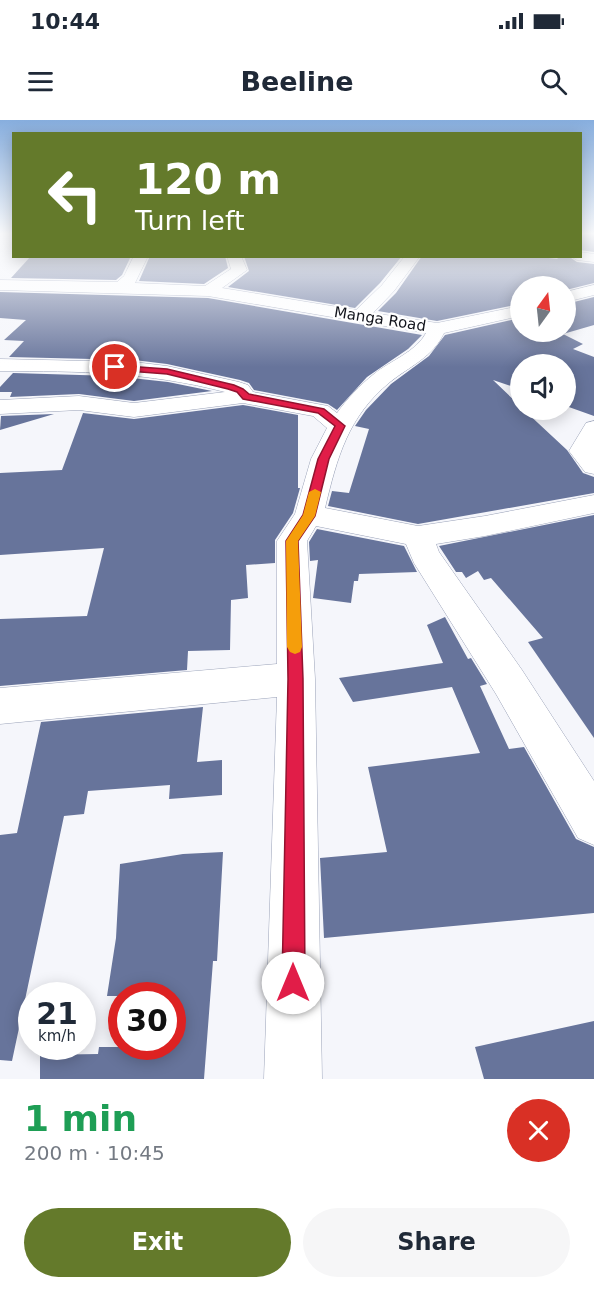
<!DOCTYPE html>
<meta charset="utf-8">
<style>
body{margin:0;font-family:"DejaVu Sans",sans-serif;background:#f6f6f7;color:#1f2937;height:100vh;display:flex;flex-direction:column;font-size:22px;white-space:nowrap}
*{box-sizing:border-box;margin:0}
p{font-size:20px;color:#747a83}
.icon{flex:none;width:33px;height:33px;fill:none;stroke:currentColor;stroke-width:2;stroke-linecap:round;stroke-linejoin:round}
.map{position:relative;height:959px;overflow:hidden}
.details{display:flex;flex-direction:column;background:#fff;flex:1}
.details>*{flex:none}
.hud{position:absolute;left:12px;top:12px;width:570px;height:126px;border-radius:0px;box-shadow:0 3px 15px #0003;background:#647a2b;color:#fff;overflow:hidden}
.needle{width:39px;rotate:15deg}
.controls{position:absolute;left:510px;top:156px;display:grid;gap:12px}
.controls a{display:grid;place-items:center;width:66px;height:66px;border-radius:50%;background:#fff;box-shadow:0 3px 15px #0003;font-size:30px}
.speed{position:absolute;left:18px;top:862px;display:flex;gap:12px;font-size:30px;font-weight:700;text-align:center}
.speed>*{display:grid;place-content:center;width:78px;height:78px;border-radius:50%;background:#fff;box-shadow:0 3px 15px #0003;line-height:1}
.speed small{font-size:15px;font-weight:400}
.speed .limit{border:9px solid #d22;background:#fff;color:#111}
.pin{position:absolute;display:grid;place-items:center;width:51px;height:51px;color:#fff;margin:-26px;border:3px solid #fff;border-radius:50%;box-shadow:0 2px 6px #0007}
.me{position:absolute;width:66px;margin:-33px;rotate:0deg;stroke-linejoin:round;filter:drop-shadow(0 0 4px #0008)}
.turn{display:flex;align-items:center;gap:21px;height:126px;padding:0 24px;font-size:27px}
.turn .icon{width:78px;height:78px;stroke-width:2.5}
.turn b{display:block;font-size:42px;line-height:51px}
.round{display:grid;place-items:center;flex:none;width:63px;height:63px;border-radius:32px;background:#f6f6f7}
.overview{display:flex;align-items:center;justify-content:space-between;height:102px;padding:0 24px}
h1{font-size:36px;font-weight:800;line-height:45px;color:#1e9e55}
.cta{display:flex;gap:12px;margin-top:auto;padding:12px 24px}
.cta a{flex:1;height:69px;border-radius:36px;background:#647a2b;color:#fff;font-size:24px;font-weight:800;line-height:69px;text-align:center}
.cta a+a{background:#f6f6f7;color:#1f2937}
.status{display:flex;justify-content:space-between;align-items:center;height:42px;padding:0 30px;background:#fff;direction:ltr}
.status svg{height:16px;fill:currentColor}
header{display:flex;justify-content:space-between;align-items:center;height:78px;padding:0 24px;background:#fff;font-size:27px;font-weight:800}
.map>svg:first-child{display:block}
</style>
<div class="status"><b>10:44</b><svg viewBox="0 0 49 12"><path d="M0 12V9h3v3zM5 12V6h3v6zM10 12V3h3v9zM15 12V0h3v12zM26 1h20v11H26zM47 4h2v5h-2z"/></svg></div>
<header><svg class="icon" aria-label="menu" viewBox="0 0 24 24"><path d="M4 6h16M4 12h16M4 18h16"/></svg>Beeline<svg class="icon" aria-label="search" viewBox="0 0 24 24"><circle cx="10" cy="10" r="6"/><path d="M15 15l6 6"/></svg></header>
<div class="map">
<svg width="594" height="959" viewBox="0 0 594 959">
<rect width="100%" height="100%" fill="#f5f6fb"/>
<g fill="#67749b">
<path d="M 585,113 L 594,113 L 594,132 L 580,130 L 580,117 Z"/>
<path d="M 31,136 L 131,136 L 122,155 L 116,160 L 11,158 Z"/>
<path d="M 150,136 L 225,136 L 228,148 L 204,164 L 139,161 Z"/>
<path d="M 244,136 L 402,136 L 380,163 L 355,188 L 228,167 L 249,151 Z"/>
<path d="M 422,136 L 531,136 L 557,139 L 560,136 L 568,136 L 577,142 L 594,144 L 594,163 L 566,170 L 566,166 L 520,166 L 520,184 L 437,201 L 378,191 L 396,173 Z"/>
<path d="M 0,172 L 208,178 L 422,215 L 408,229 L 367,257 L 337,290 L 328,284 L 254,270 L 249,263 L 240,260 L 167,244 L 134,240 L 9,237 L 24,221 L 4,220 L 26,200 L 0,198 Z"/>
<path d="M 594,177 L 594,205 L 563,214 L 583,224 L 573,229 L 594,237 L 594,296 L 566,286 L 566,244 L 520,244 L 520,269 L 493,260 L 520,286 L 520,290 L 524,290 L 567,330 L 583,353 L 594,357 L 594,373 L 418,404 L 328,386 L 332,371 L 349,373 L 369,309 L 355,306 L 366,290 L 391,264 L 429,236 L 445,215 L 520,198 L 520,212 L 566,212 L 566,184 Z"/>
<path d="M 13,253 L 113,256 L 168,262 L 212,271 L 134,281 L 79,274 L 10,277 L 12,272 L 0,272 L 0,267 Z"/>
<path d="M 243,285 L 298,295 L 298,368 L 300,368 L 293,393 L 275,420 L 275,443 L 246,445 L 248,478 L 231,480 L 230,530 L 188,531 L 187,550 L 0,566 L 0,499 L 87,496 L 104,428 L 0,435 L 0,353 L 62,350 L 83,293 L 134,299 Z"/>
<path d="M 54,294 L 0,310 L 1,296 Z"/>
<path d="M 594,395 L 594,618 L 528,522 L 543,518 L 491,458 L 484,460 L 478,451 L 466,458 L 462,452 L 456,452 L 439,426 Z"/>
<path d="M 317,409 L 404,426 L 417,452 L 359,454 L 358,461 L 354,461 L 351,483 L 313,478 L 318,440 L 310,441 L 309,422 Z"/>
<path d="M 445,497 L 468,539 L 471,538 L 487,564 L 480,566 L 509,629 L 524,627 L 576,719 L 594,727 L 594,793 L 324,818 L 320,738 L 387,732 L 368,647 L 480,633 L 452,567 L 353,582 L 339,558 L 443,543 L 427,505 Z"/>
<path d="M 203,587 L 197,642 L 222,640 L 222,675 L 169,679 L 170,665 L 88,671 L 84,694 L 64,696 L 12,941 L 0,940 L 0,715 L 17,713 L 41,602 Z"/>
<path d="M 223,732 L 217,841 L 213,841 L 204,959 L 40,959 L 40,935 L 98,934 L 99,927 L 172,927 L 172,876 L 107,876 L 116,818 L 120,744 L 183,734 Z"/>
<path d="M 594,901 L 594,959 L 484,959 L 475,927 Z"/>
</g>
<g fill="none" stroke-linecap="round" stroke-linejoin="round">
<defs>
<g id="minor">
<path d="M 580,132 L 594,134 L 594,142 L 577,140 L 570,136 L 580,136 Z"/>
<path d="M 134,136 L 148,136 L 135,163 L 205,166 L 231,149 L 227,136 L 241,136 L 247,150 L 222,168 L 356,190 L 382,165 L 405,136 L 420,136 L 394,171 L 373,193 L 437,203 L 520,186 L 520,196 L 444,213 C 433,237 410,246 390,262 C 348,296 337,338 325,388 L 418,406 L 485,396 L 594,375 L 594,393 L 485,416 L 436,424 L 439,432 L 522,550 L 594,661 L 594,725 L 578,718 L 496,574 L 414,443 L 406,424 L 316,406 L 307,421 L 315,559 L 322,959 L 264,959 L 277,577 L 0,604 L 0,568 L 277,544 L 277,421 L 295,394 L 311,339 L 327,308 L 313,296 L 243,283 L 134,297 L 79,290 L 0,294 L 0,280 L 79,276 L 134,283 L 225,272 C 148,252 79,251 0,251 L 0,239 L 134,242 L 167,246 L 239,262 L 248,265 L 253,272 L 328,286 L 337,293 C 348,278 359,266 374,254 C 390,241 416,232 426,213 L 208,176 L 0,170 L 0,160 L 117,162 L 124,156 Z"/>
<path d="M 594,165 L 594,175 L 566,182 L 566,172 Z"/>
<path d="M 594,301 L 594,354 L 585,352 L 569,331 L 586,303 Z"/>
</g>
</defs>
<use href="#minor" stroke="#9ba3b9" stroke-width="1"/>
<use href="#minor" fill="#fff" fill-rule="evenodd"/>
</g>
<linearGradient id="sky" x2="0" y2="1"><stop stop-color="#87aede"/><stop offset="0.46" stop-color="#fafbfd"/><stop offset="1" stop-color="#fafbfd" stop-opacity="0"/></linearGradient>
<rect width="594" height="247" fill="url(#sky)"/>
<path fill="#e11d48" stroke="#92132f" stroke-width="1.5" d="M 112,245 L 167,249 L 234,265 L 243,269 L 249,274 L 324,289 L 345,306 L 329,339 L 315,396 L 298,421 L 303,559 L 305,863 L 301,871 L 293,874 L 286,871 L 282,863 L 288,559 L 286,421 L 303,395 L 318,339 L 335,306 L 318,293 L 243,279 L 237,272 L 228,269 L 167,254 L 115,250 L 111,247 Z"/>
<path fill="#f59e0b" d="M 315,369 L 321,372 L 315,396 L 298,421 L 302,527 L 300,532 L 295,534 L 290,532 L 287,527 L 286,421 L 303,395 L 309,372 Z"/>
<g text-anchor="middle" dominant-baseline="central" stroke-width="4.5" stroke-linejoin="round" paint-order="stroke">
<g font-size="15" fill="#13151d" stroke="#fff">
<text transform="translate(380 199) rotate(9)">Manga Road</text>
</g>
</g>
</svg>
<div class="controls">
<a><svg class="needle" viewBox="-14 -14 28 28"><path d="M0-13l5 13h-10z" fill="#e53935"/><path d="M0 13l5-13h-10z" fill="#747a83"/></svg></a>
<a><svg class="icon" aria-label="sound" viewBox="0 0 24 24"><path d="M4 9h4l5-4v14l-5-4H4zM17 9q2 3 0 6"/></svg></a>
</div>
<div class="speed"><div>21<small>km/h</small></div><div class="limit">30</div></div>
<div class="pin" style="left:115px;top:247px;background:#d93025"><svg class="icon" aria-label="arrive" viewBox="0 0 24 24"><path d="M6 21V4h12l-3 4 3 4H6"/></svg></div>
<svg class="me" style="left:293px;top:863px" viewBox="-20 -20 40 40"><circle r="19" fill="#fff"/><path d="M0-13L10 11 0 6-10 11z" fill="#e11d48"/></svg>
<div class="hud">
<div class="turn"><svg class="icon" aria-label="left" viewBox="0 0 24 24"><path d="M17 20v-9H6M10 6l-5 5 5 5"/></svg><div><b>120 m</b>Turn left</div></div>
</div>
</div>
<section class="details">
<div class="overview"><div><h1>1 min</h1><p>200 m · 10:45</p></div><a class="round" style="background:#d93025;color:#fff"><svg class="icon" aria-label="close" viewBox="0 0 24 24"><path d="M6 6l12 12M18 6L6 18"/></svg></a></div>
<div class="cta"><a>Exit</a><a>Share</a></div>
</section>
